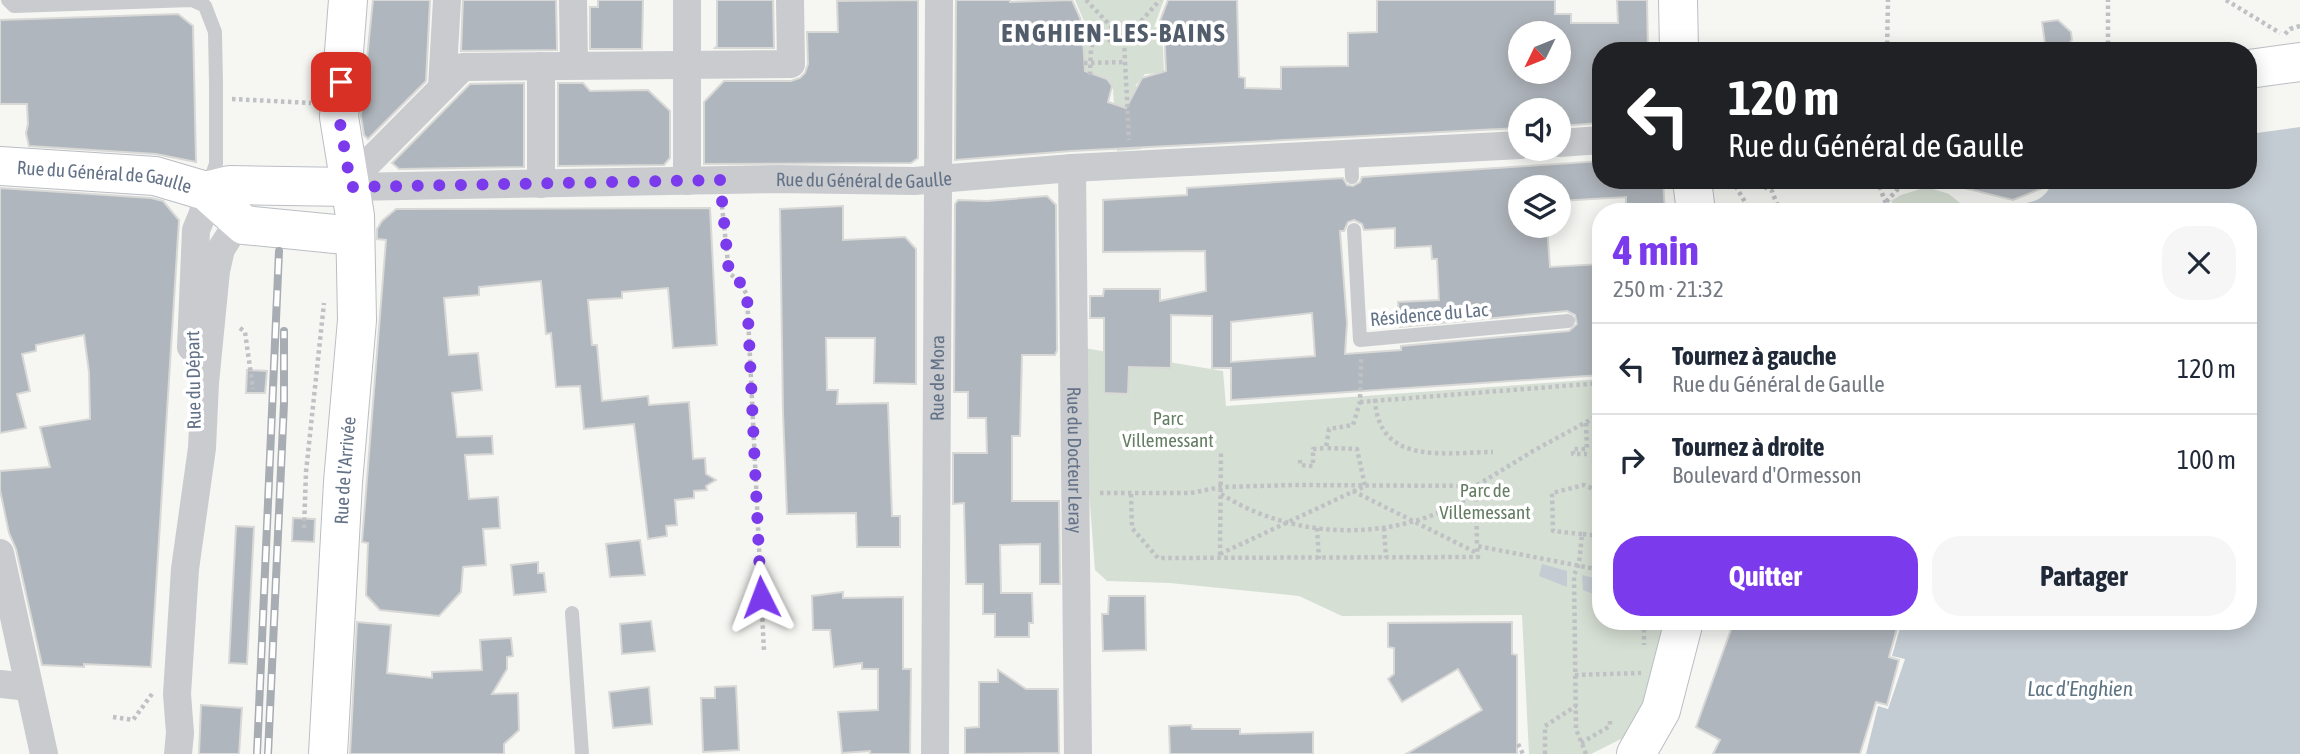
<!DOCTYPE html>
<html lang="fr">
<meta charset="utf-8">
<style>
body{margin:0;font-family:"Asap Condensed",sans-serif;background:#f6f6f7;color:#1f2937;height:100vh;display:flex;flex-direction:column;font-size:26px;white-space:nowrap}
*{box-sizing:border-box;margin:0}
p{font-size:23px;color:#747a83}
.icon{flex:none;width:38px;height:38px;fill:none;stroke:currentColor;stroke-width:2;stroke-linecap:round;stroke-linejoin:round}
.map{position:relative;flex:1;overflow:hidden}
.sheet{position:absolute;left:1592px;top:203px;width:665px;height:427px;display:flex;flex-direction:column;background:#fff;border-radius:28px;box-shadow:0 4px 18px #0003}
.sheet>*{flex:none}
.top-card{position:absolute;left:1592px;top:42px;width:665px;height:147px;border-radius:28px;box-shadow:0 4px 18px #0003;background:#202124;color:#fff;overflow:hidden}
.needle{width:46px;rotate:227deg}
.controls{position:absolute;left:1508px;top:21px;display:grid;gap:14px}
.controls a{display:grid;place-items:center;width:63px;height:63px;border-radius:50%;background:#fff;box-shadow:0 4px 18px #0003;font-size:35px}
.pin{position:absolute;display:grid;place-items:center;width:60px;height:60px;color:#fff;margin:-30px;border-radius:14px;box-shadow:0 4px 10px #0006}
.me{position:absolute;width:77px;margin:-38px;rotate:357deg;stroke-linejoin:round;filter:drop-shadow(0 0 5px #0008)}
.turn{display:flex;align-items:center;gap:24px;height:147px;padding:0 21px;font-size:32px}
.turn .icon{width:91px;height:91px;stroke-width:2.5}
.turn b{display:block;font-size:49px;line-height:60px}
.round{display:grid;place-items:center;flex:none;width:74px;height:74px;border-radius:28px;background:#f6f6f7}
.headline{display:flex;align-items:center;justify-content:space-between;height:119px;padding:0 21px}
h1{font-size:42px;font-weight:700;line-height:52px;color:#7c3aed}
.action{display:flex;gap:14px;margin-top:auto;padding:14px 21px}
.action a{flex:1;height:80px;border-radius:28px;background:#7c3aed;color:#fff;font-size:28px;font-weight:700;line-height:80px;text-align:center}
.action a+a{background:#f6f6f7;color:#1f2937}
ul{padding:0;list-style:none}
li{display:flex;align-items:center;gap:21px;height:91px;padding:0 21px;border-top:2px solid #e0e1e3}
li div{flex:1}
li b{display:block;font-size:26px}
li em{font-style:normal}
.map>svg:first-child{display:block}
</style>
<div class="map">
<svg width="2300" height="754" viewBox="0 0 2300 754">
<rect width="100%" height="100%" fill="#f6f7f3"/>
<g fill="#d6dfd4">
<path d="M 1075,0 L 1164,0 L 1154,27 L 1162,27 L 1164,73 L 1145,74 L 1136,85 L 1141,149 L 1117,151 L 1113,89 L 1104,77 L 1085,75 L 1083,36 L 1090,35 Z"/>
<path d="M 1927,187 L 1949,194 L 1966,208 L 1966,212 L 1901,212 L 1891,201 L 1901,195 Z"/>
<path d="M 1078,347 L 1223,371 L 1226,406 L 1601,379 L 1601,621 L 1681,621 L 1661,673 L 1627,736 L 1591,754 L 1529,754 L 1522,615 L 1342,616 L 1299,596 L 1170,583 L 1107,581 L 1095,570 Z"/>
</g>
<g fill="#c4ccd3">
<path d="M 2300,127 L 2300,754 L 1866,754 L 1878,706 L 1888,709 L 1905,659 L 1892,656 L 1902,621 L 2249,621 L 2249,212 L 1999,212 L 2001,203 C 2023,205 2045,205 2053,180 L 2249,180 L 2249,134 Z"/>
<path d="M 1542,564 L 1567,571 L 1567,587 L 1539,576 Z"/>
<path d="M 1582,575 L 1601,580 L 1601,597 L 1583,590 Z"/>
</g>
<g fill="#b0b6bd" stroke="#d8d8d6" stroke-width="2" fill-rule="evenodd">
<path d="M 373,0 L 430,0 L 426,81 L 368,139 L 364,135 L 361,116 Z"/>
<path d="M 463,0 L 556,0 L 557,50 L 461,51 Z"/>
<path d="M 598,0 L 643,0 L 642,49 L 590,49 L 590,7 L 598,7 Z"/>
<path d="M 717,0 L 773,0 L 774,48 L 715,48 L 717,46 Z"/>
<path d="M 918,0 L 918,158 L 911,163 L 704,164 L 704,102 L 724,81 L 791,81 L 800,78 L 805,73 L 808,64 L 807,32 L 838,32 L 837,1 Z"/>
<path d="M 956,0 L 1010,0 L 1010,2 L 1072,0 L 1089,38 L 1083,39 L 1085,71 L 1107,79 L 1112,86 L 1108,102 L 1126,108 L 1142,78 L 1166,71 L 1164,26 L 1158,26 L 1168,0 L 1237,0 L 1239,77 L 1245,78 L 1245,88 L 1281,89 L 1281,67 L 1348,66 L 1348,33 L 1377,32 L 1377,0 L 1555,0 L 1555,14 L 1571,14 L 1571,23 L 1618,23 L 1617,0 L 1647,0 L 1648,51 L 1601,51 L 1601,123 L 1559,126 L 1559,110 L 1518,110 L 1519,128 L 1071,151 L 955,160 ZM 1521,33 L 1559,33 L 1559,72 L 1521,72 Z"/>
<path d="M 178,14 L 193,26 L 196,162 L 156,154 L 29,146 L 26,133 L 28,124 L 27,104 L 0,104 L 0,20 Z"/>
<path d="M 2058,20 L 2071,32 L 2072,40 L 2063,51 L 2046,51 L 2042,22 Z"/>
<path d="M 524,83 L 524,167 L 399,169 L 392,163 L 470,84 Z"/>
<path d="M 558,83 L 583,83 L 590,91 L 648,90 L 670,111 L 670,158 L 664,165 L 558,166 Z"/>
<path d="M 1601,161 L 1601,180 L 1663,180 L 1665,212 L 1626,212 L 1626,197 L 1559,201 L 1559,187 L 1521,187 L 1521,226 L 1547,226 L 1550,267 L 1601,264 L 1601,375 L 1231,400 L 1231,368 L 1212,368 L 1212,316 L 1171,315 L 1171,368 L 1129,367 L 1128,394 L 1104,393 L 1104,318 L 1090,318 L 1090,296 L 1103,296 L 1104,289 L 1160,289 L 1160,301 L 1206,291 L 1205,251 L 1103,252 L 1103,200 L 1187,195 L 1187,188 L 1294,181 L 1343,178 L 1347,185 L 1353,186 L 1360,182 L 1362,177 ZM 1354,220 L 1362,224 L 1364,230 L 1395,228 L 1395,248 L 1431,246 L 1432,259 L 1437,259 L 1439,300 L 1398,302 L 1400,327 L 1567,311 L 1575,315 L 1577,324 L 1569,331 L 1401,346 L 1401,350 L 1345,354 L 1347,323 L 1340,231 L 1344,231 L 1348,222 ZM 1312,313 L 1315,356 L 1231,362 L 1231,322 Z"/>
<path d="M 1957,180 L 2063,180 L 2013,200 L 1956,186 Z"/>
<path d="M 0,188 L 151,198 L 163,201 L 179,220 L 151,667 L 84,664 L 84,667 L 42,665 L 16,549 L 9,533 L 0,490 L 0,471 L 50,467 L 40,427 L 90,419 L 89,372 L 84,335 L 36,345 L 36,351 L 22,354 L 30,391 L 17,394 L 26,428 L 0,433 Z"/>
<path d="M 1047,196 L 1056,205 L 1057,350 L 1055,355 L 1022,355 L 1020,436 L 1012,436 L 1012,501 L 1059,501 L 1060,584 L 1040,584 L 1040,544 L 1000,545 L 1001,593 L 1032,593 L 1033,623 L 1029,623 L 1029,637 L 995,637 L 995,614 L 983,614 L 983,584 L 966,584 L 964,503 L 953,504 L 953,453 L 987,453 L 986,418 L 968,418 L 968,392 L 954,392 L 955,204 L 958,200 L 987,201 Z"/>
<path d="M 843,206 L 843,240 L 905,237 L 916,249 L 916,384 L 874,383 L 875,338 L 826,338 L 827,390 L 838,390 L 837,404 L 888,403 L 892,516 L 900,516 L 900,547 L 857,547 L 856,513 L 787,514 L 783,412 L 780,209 Z"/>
<path d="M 710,208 L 717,345 L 673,348 L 668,288 L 622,292 L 622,298 L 588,300 L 592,345 L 597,345 L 602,401 L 648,396 L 649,405 L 689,402 L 693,459 L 705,458 L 706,474 L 716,480 L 706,486 L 707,490 L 694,491 L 694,498 L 675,500 L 677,525 L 666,526 L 667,536 L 648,539 L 634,424 L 584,429 L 580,386 L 556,387 L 551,333 L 546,334 L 541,281 L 479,287 L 479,295 L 444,298 L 449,355 L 478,353 L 482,390 L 452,393 L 457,437 L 492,436 L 493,454 L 465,455 L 469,499 L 498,497 L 500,528 L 483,529 L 486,565 L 463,567 L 461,592 L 439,616 L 380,610 L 366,595 L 368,543 L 362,542 L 386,240 L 377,239 L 377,229 L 382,221 L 396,209 Z"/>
<path d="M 247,370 L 267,371 L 265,393 L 246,393 Z"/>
<path d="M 293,518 L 315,519 L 314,542 L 292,541 Z"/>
<path d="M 236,526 L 254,527 L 247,664 L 229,663 Z"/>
<path d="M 640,540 L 645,575 L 610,577 L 606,544 Z"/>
<path d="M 538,562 L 538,573 L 544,573 L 546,592 L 514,595 L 511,565 Z"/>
<path d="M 843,592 L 843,598 L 903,597 L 903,669 L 911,669 L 910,754 L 870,754 L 870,751 L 842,753 L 838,712 L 878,710 L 878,669 L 862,669 L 862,663 L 834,667 L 830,630 L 813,630 L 812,596 Z"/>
<path d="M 1109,596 L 1145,596 L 1146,650 L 1103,651 L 1102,614 L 1108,614 Z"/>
<path d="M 651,621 L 655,651 L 622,654 L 620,624 Z"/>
<path d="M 1734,621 L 1899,621 L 1889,657 L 1899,660 L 1887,705 L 1876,702 L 1860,754 L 1713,754 L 1720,740 L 1696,727 Z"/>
<path d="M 357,622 L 391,625 L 387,673 L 432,678 L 432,672 L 482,670 L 480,640 L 511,638 L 513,656 L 507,657 L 507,669 L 492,694 L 518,693 L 519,730 L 504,744 L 504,754 L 350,754 Z"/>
<path d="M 1512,622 L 1512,654 L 1517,655 L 1517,754 L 1406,754 L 1482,710 L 1458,669 L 1402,702 L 1388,679 L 1394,674 L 1394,648 L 1388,647 L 1388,623 Z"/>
<path d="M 998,670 L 1026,689 L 1058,689 L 1059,753 L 965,754 L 965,728 L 979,727 L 979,682 L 998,682 Z"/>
<path d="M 736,686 L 739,750 L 703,752 L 701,698 L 715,698 L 715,687 Z"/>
<path d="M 649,687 L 652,724 L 613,728 L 609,692 Z"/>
<path d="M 201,705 L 242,708 L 239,754 L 199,754 Z"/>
<path d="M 1191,725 L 1192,729 L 1240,729 L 1240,734 L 1313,732 L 1313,754 L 1170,754 L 1169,726 Z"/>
</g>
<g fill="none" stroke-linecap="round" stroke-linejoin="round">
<defs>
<g id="secondary">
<path d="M 1678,0 L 1679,51"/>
<path d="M 2249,69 L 2300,62"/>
<path id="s4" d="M 0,166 L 155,176 L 206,191 L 244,225 L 355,236"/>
<path d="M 1692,180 L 1696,212"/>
<path d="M 206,191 L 230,185 L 350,187"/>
<path id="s5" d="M 328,754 L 343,482 L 357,320 L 355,216 L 339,117 L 348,0"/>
<path d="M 1636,754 L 1661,710 L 1684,621"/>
</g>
</defs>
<use href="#secondary" stroke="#babec4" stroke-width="40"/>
<g stroke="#bfc1c4" stroke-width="4.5" stroke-dasharray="3.5 3.5" stroke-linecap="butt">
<path d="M 1086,0 L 1124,40 L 1129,140"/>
<path d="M 2226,0 L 2280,33"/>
<path d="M 2285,34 L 2290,29 L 2300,26"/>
<path d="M 1887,51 L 1888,0"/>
<path d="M 2108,51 L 2108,0"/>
<path d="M 1084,63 L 1125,62"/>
<path d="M 1090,75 L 1091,48 L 1094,40 L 1124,40 L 1160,0"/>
<path d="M 232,99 L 311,103"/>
<path d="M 1732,180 L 1751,212"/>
<path d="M 1752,180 L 1772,191 L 1780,212"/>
<path d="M 1877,180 L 1885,201 L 1896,212"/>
<path d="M 722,206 L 729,273 L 739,281 L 747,295 L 764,652"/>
<path d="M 1877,212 L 1906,180"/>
<path d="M 240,328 L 245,332 L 253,389"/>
<path d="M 1375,399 C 1378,467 1447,452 1493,452"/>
<path d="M 1360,402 L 1601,383"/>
<path d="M 1586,423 L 1587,449 L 1573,449 L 1573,454 L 1587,454"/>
<path d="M 1300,460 L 1300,465 L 1313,466 L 1313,449 L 1326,448"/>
<path d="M 1353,491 L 1477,553"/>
<path d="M 1476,491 L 1477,546"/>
<path d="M 1100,493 L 1191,493 L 1221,487 L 1294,485 L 1476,486 L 1533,451 L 1601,414"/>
<path d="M 1131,494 L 1132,528 L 1158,558 L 1478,557 L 1477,546 L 1601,570"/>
<path d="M 1221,494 C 1297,542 1400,543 1476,493"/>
<path d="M 304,528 L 306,472 L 324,303"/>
<path d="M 1317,528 L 1319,559"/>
<path d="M 1384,528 L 1386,558"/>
<path d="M 1582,534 L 1553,531 L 1552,493 L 1584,485 L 1601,492"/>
<path d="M 1220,554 L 1365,486 L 1357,449 L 1326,448 L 1329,429 L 1353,425 L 1360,402 L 1361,358"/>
<path d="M 1220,555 L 1221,453"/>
<path d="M 1644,629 L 1644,645"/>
<path d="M 1575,675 L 1641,673"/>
<path d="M 113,717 L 133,720 L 152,694"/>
<path d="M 1581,743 L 1610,726 L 1610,721"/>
<path d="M 1518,744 L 1523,754"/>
<path d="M 1545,754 L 1545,726 L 1576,706"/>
<path d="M 1586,754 L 1576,729 L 1574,575 L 1579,564 L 1582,534 L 1601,536"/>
</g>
<g stroke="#c9cbcf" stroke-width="14">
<path d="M 8,0 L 14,6 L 192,0 L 205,6 L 215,32 L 216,84 L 216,164 L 208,186"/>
<path d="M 1351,154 L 1352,177"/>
<path d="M 1354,230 L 1360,340 L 1568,321"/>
<path d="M 572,613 L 582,754"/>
</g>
<g stroke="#c9cbcf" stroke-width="28">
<path d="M 573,0 L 574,65"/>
<path d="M 541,66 L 541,184"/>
<path d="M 442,87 L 447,0"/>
<path d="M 1559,143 L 1601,140"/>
<path d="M 365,166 L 463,67 L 791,64 L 790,0"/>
<path id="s1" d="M 1072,168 L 1078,754"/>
<path d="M 687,181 L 687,0"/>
<path id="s2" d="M 350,187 L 779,179 L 914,181 L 1072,168 L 1521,145"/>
<path d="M 191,347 L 196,230 L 203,213 L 206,191"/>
<path d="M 0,553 L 44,754"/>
<path d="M 0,684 L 29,687"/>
<path d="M 178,754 L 180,733 L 177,694 L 185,569 L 202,448 L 205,383 L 216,271 L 221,249 L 230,235 L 244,225"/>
<path id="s3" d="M 935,754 L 939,0"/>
</g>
<use href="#secondary" stroke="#fff" stroke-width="38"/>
<defs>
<g id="rail">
<path d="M 257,754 L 279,251"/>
<path d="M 268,754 L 284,403 L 284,331"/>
</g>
</defs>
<use href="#rail" stroke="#a8acb3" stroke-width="8"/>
<use href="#rail" stroke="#fff" stroke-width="5" stroke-dasharray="16" stroke-linecap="butt"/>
</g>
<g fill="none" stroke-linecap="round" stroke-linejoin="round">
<path stroke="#7c3aed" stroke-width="12" stroke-dasharray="0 21.6" d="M 341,82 L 339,117 L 351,187 L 720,180 L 729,273 L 739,281 L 747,295 L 761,597"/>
</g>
<g text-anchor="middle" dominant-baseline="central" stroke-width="7" stroke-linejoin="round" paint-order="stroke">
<g font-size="19" fill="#637287" stroke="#fff">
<text stroke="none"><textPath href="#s4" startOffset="105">Rue du Général de Gaulle</textPath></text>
<text stroke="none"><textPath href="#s2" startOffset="514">Rue du Général de Gaulle</textPath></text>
<text transform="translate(1429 314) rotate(-5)">Résidence du Lac</text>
<text stroke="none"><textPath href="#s3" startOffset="376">Rue de Mora</textPath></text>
<text transform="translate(193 380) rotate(-91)">Rue du Départ</text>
<text stroke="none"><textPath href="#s1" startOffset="292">Rue du Docteur Leray</textPath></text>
<text stroke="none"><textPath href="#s5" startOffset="284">Rue de l'Arrivée</textPath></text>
</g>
<g font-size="19" fill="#647d63" stroke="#fff">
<text x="1168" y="418">Parc<tspan x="1168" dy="22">Villemessant</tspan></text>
<text x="1485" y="490">Parc de<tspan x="1485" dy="22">Villemessant</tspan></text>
</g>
<g font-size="21" font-style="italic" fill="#5f7483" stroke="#fff">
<text x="2080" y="688">Lac d'Enghien</text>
</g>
<g font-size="26" font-weight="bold" letter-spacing="2" fill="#525d6b" stroke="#fff">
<text x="1114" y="33">ENGHIEN-LES-BAINS</text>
</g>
</g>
</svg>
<div class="controls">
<a><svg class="needle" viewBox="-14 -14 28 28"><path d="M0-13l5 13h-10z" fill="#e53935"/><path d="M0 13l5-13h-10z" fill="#747a83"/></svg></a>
<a><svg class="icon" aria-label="sound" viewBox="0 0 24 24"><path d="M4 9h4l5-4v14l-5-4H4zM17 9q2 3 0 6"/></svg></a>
<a><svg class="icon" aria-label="layers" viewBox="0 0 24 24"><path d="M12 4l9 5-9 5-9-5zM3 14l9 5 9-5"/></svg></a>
</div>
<div class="pin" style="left:341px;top:82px;background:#d93025"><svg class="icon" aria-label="arrive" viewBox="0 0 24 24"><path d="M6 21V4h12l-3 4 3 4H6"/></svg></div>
<svg class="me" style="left:761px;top:597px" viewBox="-20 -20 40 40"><path d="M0-17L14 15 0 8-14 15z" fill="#7c3aed" stroke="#fff" stroke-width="4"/></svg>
<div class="top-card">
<div class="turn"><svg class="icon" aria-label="left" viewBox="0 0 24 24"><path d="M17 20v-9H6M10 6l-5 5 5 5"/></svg><div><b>120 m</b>Rue du Général de Gaulle</div></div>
</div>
<section class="sheet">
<div class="headline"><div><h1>4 min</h1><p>250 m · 21:32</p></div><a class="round"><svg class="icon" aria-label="close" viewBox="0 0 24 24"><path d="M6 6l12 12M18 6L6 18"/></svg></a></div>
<ul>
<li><svg class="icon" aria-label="left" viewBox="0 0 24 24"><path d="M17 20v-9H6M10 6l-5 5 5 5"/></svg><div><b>Tournez à gauche</b><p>Rue du Général de Gaulle</p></div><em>120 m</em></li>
<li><svg class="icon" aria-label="right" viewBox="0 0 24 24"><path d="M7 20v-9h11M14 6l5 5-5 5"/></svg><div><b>Tournez à droite</b><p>Boulevard d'Ormesson</p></div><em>100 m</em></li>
</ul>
<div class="action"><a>Quitter</a><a>Partager</a></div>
</section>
</div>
